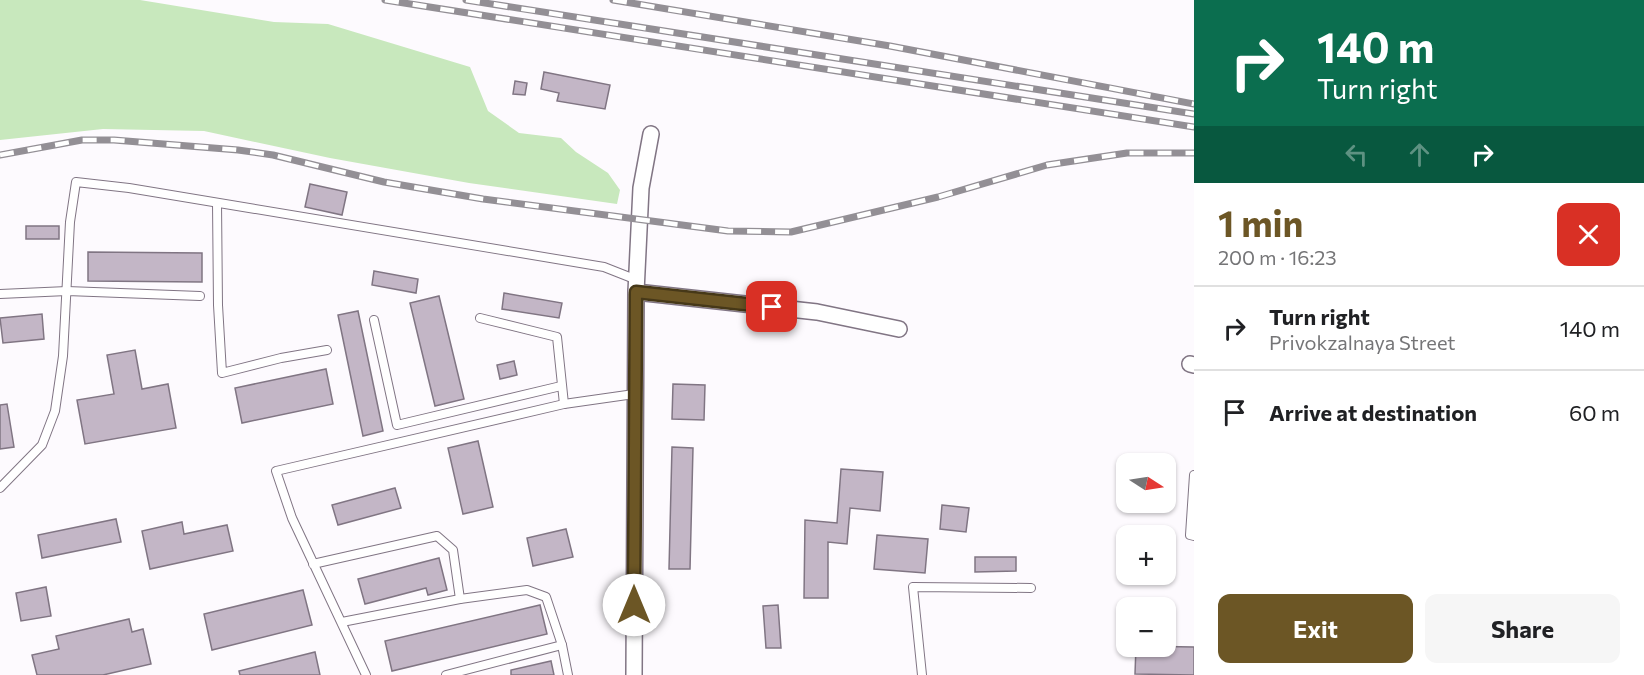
<!DOCTYPE html>
<meta charset="utf-8">
<style>
body{margin:0;font-family:Commissioner,sans-serif;background:#f6f6f6;color:#202124;height:100vh;display:flex;flex-direction:column;font-size:22px;white-space:nowrap}
*{box-sizing:border-box;margin:0}
p{font-size:20px;color:#757577}
.icon{flex:none;width:33px;height:33px;fill:none;stroke:currentColor;stroke-width:2;stroke-linecap:round;stroke-linejoin:round}
.map{position:relative;flex:1;overflow:hidden}
.details{display:flex;flex-direction:column;background:#fff;width:450px}
.details>*{flex:none}
.hud{background:#0b6e4f;color:#fff;overflow:hidden}
.needle{width:39px;rotate:102deg}
.buttons{position:absolute;left:1116px;top:453px;display:grid;gap:12px}
.buttons a{display:grid;place-items:center;width:60px;height:60px;border-radius:12px;background:#fff;box-shadow:0 2px 4px #0004;font-size:30px}
.pin{position:absolute;display:grid;place-items:center;width:51px;height:51px;color:#fff;margin:-26px;border-radius:12px;box-shadow:0 3px 9px #0006}
.me{position:absolute;width:66px;margin:-33px;rotate:0deg;stroke-linejoin:round;filter:drop-shadow(0 0 4px #0008)}
.turn{display:flex;align-items:center;gap:21px;height:126px;padding:0 24px;font-size:27px}
.turn .icon{width:78px;height:78px;stroke-width:2.5}
.turn b{display:block;font-size:42px;line-height:51px}
.lanes{display:flex;align-items:center;height:57px;padding:0 24px;background:#0003;justify-content:center;gap:30px;direction:ltr}
.lanes .off{opacity:.35}
.round{display:grid;place-items:center;flex:none;width:63px;height:63px;border-radius:12px;background:#f6f6f6}
.headline{display:flex;align-items:center;justify-content:space-between;height:102px;padding:0 24px}
h1{font-size:36px;font-weight:700;line-height:45px;color:#6c5625}
.action{display:flex;gap:12px;margin-top:auto;padding:12px 24px}
.action a{flex:1;height:69px;border-radius:12px;background:#6c5625;color:#fff;font-size:24px;font-weight:700;line-height:69px;text-align:center}
.action a+a{background:#f6f6f6;color:#202124}
ul{padding:0;list-style:none}
li{display:flex;align-items:center;gap:18px;height:84px;padding:0 24px;border-top:2px solid #e0e0e0}
li div{flex:1}
li b{display:block;font-size:22px}
li em{font-style:normal}
main{display:flex;flex:1;min-height:0}
.map>svg:first-child{display:block}
</style>
<main>
<div class="map">
<svg width="1194" height="675" viewBox="0 0 1194 675">
<rect width="100%" height="100%" fill="#fdfafe"/>
<path fill="#c8e8bd" d="M 0,0 L 140,0 L 274,22 L 328,24 L 470,67 L 488,111 L 519,133 L 561,138 L 576,152 L 608,173 L 620,190 L 617,204 L 469,183 L 330,158 L 204,131 L 103,129 L 0,140 Z"/>
<g fill="#c3b6c6" stroke="#807583" stroke-width="1.5">
<path d="M 544,72 L 610,85 L 605,109 L 557,101 L 559,93 L 541,89 Z"/>
<path d="M 515,81 L 527,83 L 525,95 L 513,94 Z"/>
<path d="M 310,184 L 347,192 L 342,215 L 305,207 Z"/>
<rect x="26" y="226" width="33" height="13"/>
<path d="M 88,252 L 202,253 L 202,282 L 88,281 Z"/>
<path d="M 374,271 L 418,279 L 416,293 L 372,285 Z"/>
<path d="M 504,293 L 562,303 L 559,318 L 502,309 Z"/>
<path d="M 439,296 L 464,399 L 435,406 L 410,303 Z"/>
<path d="M 358,311 L 383,431 L 363,436 L 338,315 Z"/>
<path d="M 42,314 L 44,339 L 3,343 L 0,318 Z"/>
<path d="M 135,350 L 142,389 L 168,384 L 176,428 L 85,444 L 77,400 L 114,394 L 107,355 Z"/>
<path d="M 514,361 L 517,375 L 500,379 L 497,365 Z"/>
<path d="M 326,369 L 333,404 L 242,423 L 235,388 Z"/>
<path d="M 673,384 L 705,385 L 704,420 L 672,419 Z"/>
<path d="M 7,404 L 14,447 L 0,449 L 0,405 Z"/>
<path d="M 478,441 L 493,507 L 463,514 L 448,448 Z"/>
<path d="M 672,447 L 693,448 L 690,569 L 669,569 Z"/>
<path d="M 841,469 L 883,472 L 880,511 L 850,508 L 847,544 L 828,542 L 828,598 L 804,598 L 805,520 L 837,523 Z"/>
<path d="M 395,488 L 401,508 L 338,525 L 332,505 Z"/>
<path d="M 942,505 L 969,508 L 966,532 L 940,529 Z"/>
<path d="M 116,519 L 121,542 L 42,558 L 38,535 Z"/>
<path d="M 182,522 L 184,534 L 227,525 L 233,551 L 150,569 L 142,531 Z"/>
<path d="M 566,529 L 573,557 L 533,566 L 527,538 Z"/>
<path d="M 877,535 L 928,539 L 925,573 L 874,569 Z"/>
<path d="M 975,557 L 1016,557 L 1016,571 L 975,572 Z"/>
<path d="M 439,558 L 447,590 L 428,595 L 426,588 L 365,604 L 358,579 Z"/>
<path d="M 46,587 L 51,616 L 21,621 L 16,593 Z"/>
<path d="M 303,590 L 312,625 L 212,650 L 204,614 Z"/>
<path d="M 540,605 L 547,634 L 392,671 L 385,641 Z"/>
<path d="M 778,605 L 781,648 L 766,648 L 763,606 Z"/>
<path d="M 129,619 L 132,632 L 143,629 L 151,664 L 103,675 L 37,675 L 32,655 L 59,649 L 56,636 Z"/>
<path d="M 1136,646 L 1194,647 L 1194,675 L 1135,674 Z"/>
<path d="M 315,652 L 320,675 L 240,675 L 239,671 Z"/>
<path d="M 551,661 L 554,675 L 511,675 L 511,670 Z"/>
</g>
<g fill="none" stroke-linecap="round" stroke-linejoin="round">
<defs>
<g id="lane">
<path d="M 217,203 L 218,305 L 222,373 L 281,358 L 327,350"/>
<path d="M 0,294 L 67,291 L 200,296"/>
<path d="M 480,318 L 557,337 L 564,404"/>
<path d="M 374,320 L 397,425 L 561,386"/>
<path d="M 1194,475 L 1190,535 L 1194,536"/>
<path d="M 0,488 L 42,445 L 55,411 L 63,356 L 70,222 L 76,182 L 129,188 L 604,267 L 637,280"/>
<path d="M 313,564 L 437,536 L 453,550 L 460,599"/>
<path d="M 342,622 L 460,599 L 527,590 L 546,597 L 562,645 L 568,675"/>
<path d="M 366,675 L 292,518 L 276,471 L 564,404 L 634,394"/>
<path d="M 446,675 L 562,645"/>
<path d="M 922,675 L 913,587 L 1031,588"/>
</g>
<g id="street">
<path d="M 636,292 L 817,312 L 899,329"/>
<path d="M 1190,364 L 1194,365"/>
<path d="M 634,675 L 636,292 L 641,188 L 651,134"/>
</g>
</defs>
<use href="#lane" stroke="#817584" stroke-width="10"/>
<use href="#street" stroke="#817584" stroke-width="18"/>
<use href="#lane" stroke="#fff" stroke-width="8"/>
<use href="#street" stroke="#fff" stroke-width="15"/>
<defs>
<g id="rail">
<path d="M 385,0 L 1194,127"/>
<path d="M 466,0 L 1194,114"/>
<path d="M 613,0 L 890,46 L 1194,104"/>
<path d="M 0,155 L 82,140 L 114,140 L 238,150 L 273,155 L 384,182 L 483,199 L 728,231 L 791,232 L 938,197 L 1047,165 L 1127,153 L 1194,153"/>
</g>
</defs>
<use href="#rail" stroke="#938f95" stroke-width="7"/>
<use href="#rail" stroke="#fff" stroke-width="4.5" stroke-dasharray="14" stroke-linecap="butt"/>
</g>
<g fill="none" stroke-linecap="round" stroke-linejoin="round">
<defs>
<path id="route" d="M 634,605 L 636,292 L 772,307"/>
</defs>
<use href="#route" stroke="#463818" stroke-width="15"/>
<use href="#route" stroke="#6c5625" stroke-width="10"/>
</g>
</svg>
<div class="buttons">
<a><svg class="needle" viewBox="-14 -14 28 28"><path d="M0-13l5 13h-10z" fill="#e53935"/><path d="M0 13l5-13h-10z" fill="#757577"/></svg></a>
<a>+</a>
<a>−</a>
</div>
<div class="pin" style="left:772px;top:307px;background:#d93025"><svg class="icon" aria-label="arrive" viewBox="0 0 24 24"><path d="M6 21V4h12l-3 4 3 4H6"/></svg></div>
<svg class="me" style="left:634px;top:605px" viewBox="-20 -20 40 40"><circle r="19" fill="#fff"/><path d="M0-13L10 11 0 6-10 11z" fill="#6c5625"/></svg>
</div>
<section class="details">
<div class="hud">
<div class="turn"><svg class="icon" aria-label="right" viewBox="0 0 24 24"><path d="M7 20v-9h11M14 6l5 5-5 5"/></svg><div><b>140 m</b>Turn right</div></div>
<div class="lanes"><svg class="icon off" aria-label="left" viewBox="0 0 24 24"><path d="M17 20v-9H6M10 6l-5 5 5 5"/></svg><svg class="icon off" aria-label="ahead" viewBox="0 0 24 24"><path d="M12 20V5M6 11l6-6 6 6"/></svg><svg class="icon" aria-label="right" viewBox="0 0 24 24"><path d="M7 20v-9h11M14 6l5 5-5 5"/></svg></div>
</div>
<div class="headline"><div><h1>1 min</h1><p>200 m · 16:23</p></div><a class="round" style="background:#d93025;color:#fff"><svg class="icon" aria-label="close" viewBox="0 0 24 24"><path d="M6 6l12 12M18 6L6 18"/></svg></a></div>
<ul>
<li><svg class="icon" aria-label="right" viewBox="0 0 24 24"><path d="M7 20v-9h11M14 6l5 5-5 5"/></svg><div><b>Turn right</b><p>Privokzalnaya Street</p></div><em>140 m</em></li>
<li><svg class="icon" aria-label="arrive" viewBox="0 0 24 24"><path d="M6 21V4h12l-3 4 3 4H6"/></svg><div><b>Arrive at destination</b></div><em>60 m</em></li>
</ul>
<div class="action"><a>Exit</a><a>Share</a></div>
</section>
</main>
